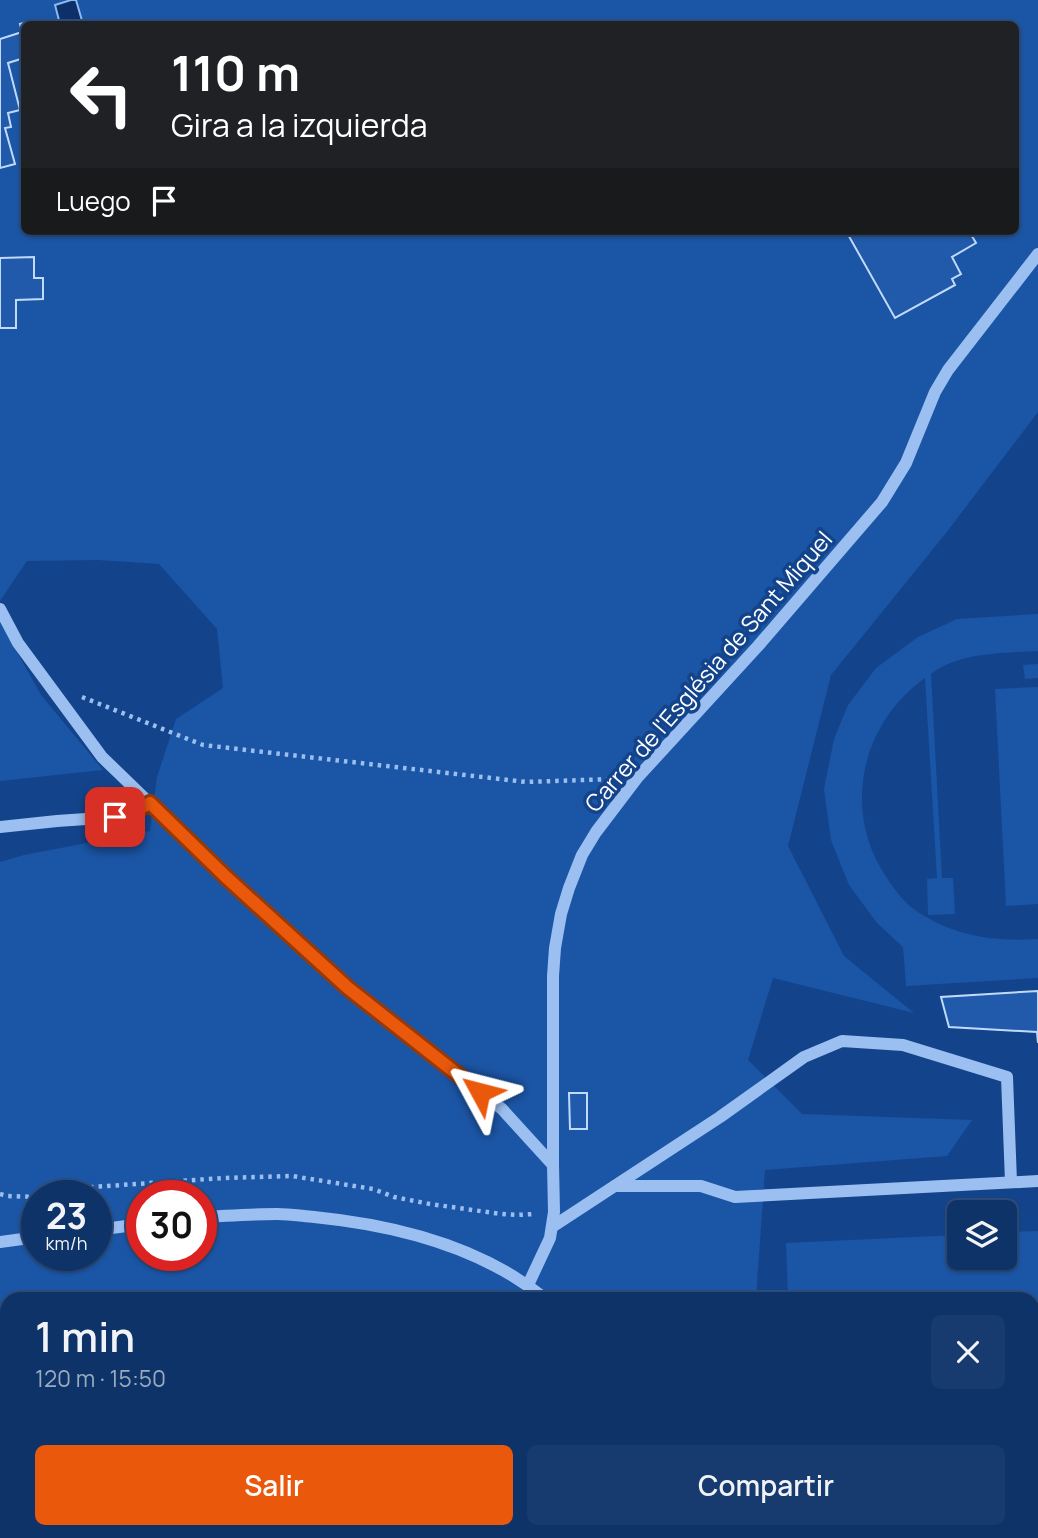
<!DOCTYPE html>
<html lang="es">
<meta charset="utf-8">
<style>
body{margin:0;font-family:Manrope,sans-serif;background:#173b6e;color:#f1f3f6;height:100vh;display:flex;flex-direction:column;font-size:26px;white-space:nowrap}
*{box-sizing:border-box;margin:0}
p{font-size:23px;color:#9baac0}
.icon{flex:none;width:38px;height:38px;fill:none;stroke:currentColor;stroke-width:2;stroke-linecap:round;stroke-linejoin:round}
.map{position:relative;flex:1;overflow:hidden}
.drawer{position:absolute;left:0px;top:1292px;width:1040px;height:247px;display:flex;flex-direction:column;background:#0e3368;border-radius:21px 21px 0 0;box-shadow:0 2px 5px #0004,0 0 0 2px #2e4e7c}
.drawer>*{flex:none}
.guide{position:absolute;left:21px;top:21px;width:998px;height:214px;border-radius:10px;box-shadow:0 2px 5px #0004,0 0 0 2px #2e4e7c;background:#202124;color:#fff;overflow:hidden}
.tools{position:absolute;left:947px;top:1200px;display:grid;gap:14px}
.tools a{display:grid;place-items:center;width:70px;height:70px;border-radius:10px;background:#0e3368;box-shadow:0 2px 5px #0004,0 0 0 2px #2e4e7c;font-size:35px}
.speed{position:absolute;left:21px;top:1180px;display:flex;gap:14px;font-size:35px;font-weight:700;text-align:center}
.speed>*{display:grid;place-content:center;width:91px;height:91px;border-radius:50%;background:#0e3368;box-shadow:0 2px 5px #0004,0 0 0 2px #2e4e7c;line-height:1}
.speed small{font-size:18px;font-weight:400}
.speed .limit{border:10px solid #d22;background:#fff;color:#111}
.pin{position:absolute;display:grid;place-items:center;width:60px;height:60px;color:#fff;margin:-30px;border-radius:14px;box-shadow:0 4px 10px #0006}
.me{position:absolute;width:77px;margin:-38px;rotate:308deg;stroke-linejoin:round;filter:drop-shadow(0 0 5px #0008)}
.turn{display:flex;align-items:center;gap:24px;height:147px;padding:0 35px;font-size:32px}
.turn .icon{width:91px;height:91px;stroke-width:2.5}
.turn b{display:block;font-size:49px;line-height:60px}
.then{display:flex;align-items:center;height:66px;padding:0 35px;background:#0003;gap:14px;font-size:26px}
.round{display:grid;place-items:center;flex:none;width:74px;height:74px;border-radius:10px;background:#173b6e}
.summary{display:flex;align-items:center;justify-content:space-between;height:119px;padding:0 35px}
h1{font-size:42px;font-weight:600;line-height:52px}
.action{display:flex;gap:14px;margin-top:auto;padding:14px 35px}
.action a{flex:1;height:80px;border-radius:10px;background:#ea580c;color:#fff;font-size:28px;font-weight:600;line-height:80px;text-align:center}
.action a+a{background:#173b6e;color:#f1f3f6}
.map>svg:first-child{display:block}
</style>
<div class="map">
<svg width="1038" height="1538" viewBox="0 0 1038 1538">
<rect width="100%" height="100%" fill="#13448b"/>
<g fill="#1b55a5" fill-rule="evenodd">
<path d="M 0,0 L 1038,0 L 1038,412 L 946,533 L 831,675 L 788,846 L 844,956 L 914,1013 L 773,978 L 748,1060 L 802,1114 L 972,1120 L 947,1156 L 765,1170 L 756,1298 L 7,1298 L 7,1531 L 680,1531 L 683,1538 L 0,1538 L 0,862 L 24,855 L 150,831 L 157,777 L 176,719 L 223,688 L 217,629 L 159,564 L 98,560 L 27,561 L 0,601 ZM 24,24 L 1015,24 L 1015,231 L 24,231 ZM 37,1195 L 96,1195 L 96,1255 L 37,1255 ZM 142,1195 L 201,1195 L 201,1255 L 142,1255 Z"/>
<path d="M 1038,614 L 1038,651 C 1004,653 959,652 931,674 L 942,878 L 953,878 L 955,914 L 928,915 L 927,879 L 937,878 L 925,678 C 861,723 841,812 887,878 C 894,889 904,902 915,910 C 953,936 993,942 1038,939 L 1038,978 L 906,986 L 903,947 L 877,923 L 849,885 L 831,840 L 824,789 L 834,739 L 848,705 L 876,668 L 918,637 L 957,619 Z"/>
<path d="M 0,622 L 41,695 L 103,770 L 0,781 Z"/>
<path d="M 1038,664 L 1038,678 L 1025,679 L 1023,665 Z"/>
<path d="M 1038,687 L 1038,904 L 1006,906 L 995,689 Z"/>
<path d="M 1038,1231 L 1038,1498 L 1033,1499 L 1032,1298 L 788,1298 L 786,1243 L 959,1235 L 959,1258 L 1004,1258 L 1005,1232 Z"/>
</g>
<path fill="#0c3067" stroke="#8db9f3" stroke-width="2" d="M 71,0 L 76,0 L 83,24 L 60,24 L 55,5 Z"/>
<g fill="#215aaa" stroke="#c1dafc" stroke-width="2">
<path d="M 30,21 L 31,24 L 24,24 L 24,58 L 8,63 L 20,110 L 8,113 L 11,127 L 5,128 L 15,164 L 0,168 L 0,39 L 22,32 L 20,24 Z"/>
<path d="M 846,231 L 969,231 L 976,243 L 952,257 L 961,274 L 952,279 L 955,285 L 895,318 Z"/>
<path d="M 34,257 L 34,278 L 43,278 L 43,299 L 16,300 L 16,328 L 0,328 L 0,258 Z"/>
<path d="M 1038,991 L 1038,1043 L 1037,1032 L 949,1027 L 941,997 Z"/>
<path d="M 569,1093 L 587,1093 L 587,1129 L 570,1129 Z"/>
</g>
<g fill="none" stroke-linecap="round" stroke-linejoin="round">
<g stroke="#9bbff0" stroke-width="4.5" stroke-dasharray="3.5 5" stroke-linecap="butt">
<path d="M 82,697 L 203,745 L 526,782 L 612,779"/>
<path d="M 0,1194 L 7,1196 L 37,1197"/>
<path d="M 57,1195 L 92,1187 L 224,1178 L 292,1176 L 373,1189 L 394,1197 L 430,1204 L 501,1214 L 517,1215 L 534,1214"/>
<path d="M 357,1538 L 367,1531"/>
</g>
<g stroke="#9bbff0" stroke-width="12">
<path d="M 0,609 L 18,643 L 102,757 L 226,877 L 348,988 L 502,1109 L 553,1165 L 554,1212 L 550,1238 L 528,1285"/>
<path d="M 0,827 L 57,821 L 115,817 L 135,812 L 150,803"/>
<path d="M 553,1165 L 553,976 L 555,948 L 561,914 L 569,888 L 582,855 L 596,832 L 637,778 L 758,646 L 882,502 L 906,463 L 935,392 L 948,370 L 1038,254"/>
<path d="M 615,1186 L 701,1186 L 735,1197 L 1038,1181"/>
<path d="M 201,1217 C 226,1216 251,1214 277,1214 C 289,1214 302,1216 314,1217 C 395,1225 480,1246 544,1298"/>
<path d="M 552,1227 L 720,1117 L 804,1057 L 842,1041 L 903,1045 L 1007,1077 L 1011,1182"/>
<path d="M 96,1230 L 142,1224"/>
<path d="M 0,1242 L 37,1237"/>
<path d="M 713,1531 L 716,1538"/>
</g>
</g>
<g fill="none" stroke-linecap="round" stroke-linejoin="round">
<defs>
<path id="route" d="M 115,817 L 135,811 L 150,803 L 226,877 L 348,988 L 480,1092"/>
</defs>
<use href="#route" stroke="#983908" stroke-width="18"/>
<use href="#route" stroke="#ea580c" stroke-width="12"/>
</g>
<g text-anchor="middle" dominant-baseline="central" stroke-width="7" stroke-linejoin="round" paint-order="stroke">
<g font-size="23" fill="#fff" stroke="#13448b">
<text transform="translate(708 671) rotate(-49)">Carrer de l'Església de Sant Miquel</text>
</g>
</g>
</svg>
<div class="tools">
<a><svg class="icon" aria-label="layers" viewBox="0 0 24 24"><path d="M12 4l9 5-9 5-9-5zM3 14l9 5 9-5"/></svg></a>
</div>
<div class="speed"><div>23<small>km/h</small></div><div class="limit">30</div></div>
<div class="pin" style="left:115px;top:817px;background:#d93025"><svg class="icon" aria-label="arrive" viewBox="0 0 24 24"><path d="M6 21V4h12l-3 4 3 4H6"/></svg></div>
<svg class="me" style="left:480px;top:1092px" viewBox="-20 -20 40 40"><path d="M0-17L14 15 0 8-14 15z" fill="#ea580c" stroke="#fff" stroke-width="4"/></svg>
<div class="guide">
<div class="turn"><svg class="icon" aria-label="left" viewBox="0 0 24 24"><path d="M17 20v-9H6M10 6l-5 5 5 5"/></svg><div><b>110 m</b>Gira a la izquierda</div></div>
<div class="then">Luego<svg class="icon" aria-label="arrive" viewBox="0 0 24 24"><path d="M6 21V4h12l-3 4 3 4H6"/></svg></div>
</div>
<section class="drawer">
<div class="summary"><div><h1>1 min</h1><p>120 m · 15:50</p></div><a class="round"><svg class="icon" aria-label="close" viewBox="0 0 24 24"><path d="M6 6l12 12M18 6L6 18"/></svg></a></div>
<div class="action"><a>Salir</a><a>Compartir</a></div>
</section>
</div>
